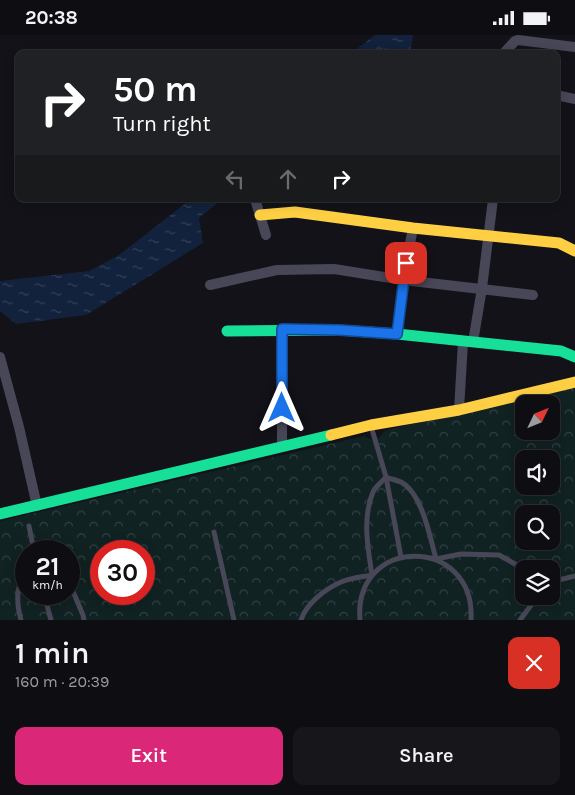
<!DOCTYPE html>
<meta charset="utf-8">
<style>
body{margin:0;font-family:Karla,sans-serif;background:#17171b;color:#f1f3f6;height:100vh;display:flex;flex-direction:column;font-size:19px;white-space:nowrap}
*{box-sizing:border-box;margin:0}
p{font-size:16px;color:#9b9c9f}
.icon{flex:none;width:28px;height:28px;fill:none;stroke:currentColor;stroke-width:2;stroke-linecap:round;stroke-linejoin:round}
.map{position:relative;height:585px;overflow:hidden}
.sheet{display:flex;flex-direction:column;background:#0e0e12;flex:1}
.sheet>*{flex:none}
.guide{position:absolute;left:15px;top:15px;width:545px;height:152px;border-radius:10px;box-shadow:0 2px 12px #0003,0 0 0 1px #2e2e32;background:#202124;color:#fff;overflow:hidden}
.needle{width:32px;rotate:47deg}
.buttons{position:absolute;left:515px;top:360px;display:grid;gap:10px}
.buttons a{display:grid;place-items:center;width:45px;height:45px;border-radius:10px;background:#0e0e12;box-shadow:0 2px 12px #0003,0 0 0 1px #2e2e32;font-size:25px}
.speed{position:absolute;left:15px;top:505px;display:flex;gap:10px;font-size:25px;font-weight:700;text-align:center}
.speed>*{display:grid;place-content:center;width:65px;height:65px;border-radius:50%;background:#0e0e12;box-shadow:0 2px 12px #0003,0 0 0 1px #2e2e32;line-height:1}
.speed small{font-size:12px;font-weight:400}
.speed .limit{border:8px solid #d22;background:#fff;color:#111}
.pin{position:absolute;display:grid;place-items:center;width:42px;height:42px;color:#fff;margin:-21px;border-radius:10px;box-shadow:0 2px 8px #0006}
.me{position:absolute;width:55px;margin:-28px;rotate:0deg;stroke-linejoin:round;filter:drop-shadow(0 0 4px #0008)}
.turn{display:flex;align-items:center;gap:18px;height:105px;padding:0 15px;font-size:22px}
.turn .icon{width:65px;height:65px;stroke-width:2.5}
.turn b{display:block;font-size:35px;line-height:42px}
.lanes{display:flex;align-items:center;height:48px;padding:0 15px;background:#0003;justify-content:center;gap:25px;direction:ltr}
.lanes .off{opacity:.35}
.round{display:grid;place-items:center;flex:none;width:52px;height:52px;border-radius:10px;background:#17171b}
.summary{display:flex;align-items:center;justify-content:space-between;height:85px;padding:0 15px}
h1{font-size:30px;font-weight:600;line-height:38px}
.button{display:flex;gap:10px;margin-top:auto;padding:10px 15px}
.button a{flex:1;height:58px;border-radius:10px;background:#db2777;color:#fff;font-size:20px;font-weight:600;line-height:58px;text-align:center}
.button a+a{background:#17171b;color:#f1f3f6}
.status{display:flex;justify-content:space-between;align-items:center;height:35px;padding:0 25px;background:#0e0e12;direction:ltr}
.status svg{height:14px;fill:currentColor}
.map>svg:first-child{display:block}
</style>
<div class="status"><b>20:38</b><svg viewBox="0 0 49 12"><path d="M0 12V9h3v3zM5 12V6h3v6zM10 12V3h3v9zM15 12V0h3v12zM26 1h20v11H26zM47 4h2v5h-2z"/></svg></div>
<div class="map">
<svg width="575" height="585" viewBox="0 0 575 585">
<defs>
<pattern id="park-crowns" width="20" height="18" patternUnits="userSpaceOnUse" patternTransform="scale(1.25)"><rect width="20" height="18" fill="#112223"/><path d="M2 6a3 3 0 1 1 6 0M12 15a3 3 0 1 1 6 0" fill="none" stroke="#334144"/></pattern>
<pattern id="water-ripples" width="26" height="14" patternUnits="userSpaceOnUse" patternTransform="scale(1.25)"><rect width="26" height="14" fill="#12223c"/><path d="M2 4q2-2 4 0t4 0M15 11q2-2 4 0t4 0" fill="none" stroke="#344159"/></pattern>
</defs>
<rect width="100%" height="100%" fill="#121218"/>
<path fill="url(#park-crowns)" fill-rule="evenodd" d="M 575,352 L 575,585 L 0,585 L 0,486 L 364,401 L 375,406 L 386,395 ZM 524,369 L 551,369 L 551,396 L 524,396 ZM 524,424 L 551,424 L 551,451 L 524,451 ZM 524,479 L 551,479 L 551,506 L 524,506 ZM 26,516 L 69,516 L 69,559 L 26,559 ZM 101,516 L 144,516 L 144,559 L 101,559 ZM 524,534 L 551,534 L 551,561 L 524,561 Z"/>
<g fill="url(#water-ripples)">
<path d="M 375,0 L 413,0 L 410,19 L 350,19 Z"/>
<path d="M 191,164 L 222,164 L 199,183 L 203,208 L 86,280 L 16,289 L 0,276 L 0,246 L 89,236 L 119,220 Z"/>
</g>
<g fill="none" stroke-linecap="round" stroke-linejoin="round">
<g stroke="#484758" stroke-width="5">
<path d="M 371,391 L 386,442 L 401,522"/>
<path d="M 29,491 L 34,516"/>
<path d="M 214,497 L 234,585"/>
<path d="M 69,547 L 83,580 L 84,585"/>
<path d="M 551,547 L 575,541"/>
<path d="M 44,559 L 51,585"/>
<path d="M 21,585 C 16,567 16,552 26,536"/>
<path d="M 301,585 C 306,569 325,554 341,547 C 350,543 362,542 372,540 C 368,514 362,483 373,457 C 375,452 382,447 386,442 C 390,444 396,445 401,447 C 422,458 430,502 436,524 L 461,519 L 499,520 L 524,534"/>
<path d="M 360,585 C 353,500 476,500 471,585"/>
<path d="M 520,585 L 538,561"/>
</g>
<g stroke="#484758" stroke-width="10">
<path d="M 503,19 L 515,6 L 518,5 L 575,12"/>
<path d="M 556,60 L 575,64"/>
<path d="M 255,164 L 266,200"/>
<path d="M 210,250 L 277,235 L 334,234 L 403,245 L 533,260"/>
<path d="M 397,299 L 403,245 L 413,193"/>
<path d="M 473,307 L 482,253 L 493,164"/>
<path d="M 0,322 L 19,392 L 37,471"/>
<path d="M 459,375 L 463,307"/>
<path d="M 282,412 L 282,294"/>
</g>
<g stroke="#16e098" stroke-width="11">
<path d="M 227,296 L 339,295 L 397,299 L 561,316 L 575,322"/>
<path d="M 0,479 L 331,400"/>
</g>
<g stroke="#ffcf43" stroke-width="11">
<path d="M 260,180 L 295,177 L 413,193 L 559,208 L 575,216"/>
<path d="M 331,400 L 371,390 L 459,375 L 575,347"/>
</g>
</g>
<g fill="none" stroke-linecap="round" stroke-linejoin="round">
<defs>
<path id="route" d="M 282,373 L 282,294 L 339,295 L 397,299 L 406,228"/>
</defs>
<use href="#route" stroke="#114b97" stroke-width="12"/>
<use href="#route" stroke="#1a73e8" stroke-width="9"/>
</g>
</svg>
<div class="buttons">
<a><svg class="needle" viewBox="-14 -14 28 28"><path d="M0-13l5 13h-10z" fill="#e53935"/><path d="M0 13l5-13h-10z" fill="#9b9c9f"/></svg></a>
<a><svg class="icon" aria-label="sound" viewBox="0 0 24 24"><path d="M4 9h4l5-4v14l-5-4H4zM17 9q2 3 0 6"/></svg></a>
<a><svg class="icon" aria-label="search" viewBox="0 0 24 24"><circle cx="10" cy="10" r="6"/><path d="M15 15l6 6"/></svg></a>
<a><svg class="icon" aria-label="layers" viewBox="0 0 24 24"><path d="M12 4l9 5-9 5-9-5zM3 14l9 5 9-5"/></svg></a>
</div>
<div class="speed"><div>21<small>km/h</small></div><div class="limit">30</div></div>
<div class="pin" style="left:406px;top:228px;background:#d93025"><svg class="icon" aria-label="arrive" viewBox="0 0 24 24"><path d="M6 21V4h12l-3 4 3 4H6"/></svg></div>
<svg class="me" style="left:282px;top:373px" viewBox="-20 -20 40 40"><path d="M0-17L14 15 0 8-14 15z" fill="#1a73e8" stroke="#fff" stroke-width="4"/></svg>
<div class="guide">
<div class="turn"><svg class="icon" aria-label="right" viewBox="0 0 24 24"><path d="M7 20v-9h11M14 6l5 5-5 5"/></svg><div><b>50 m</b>Turn right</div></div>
<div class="lanes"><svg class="icon off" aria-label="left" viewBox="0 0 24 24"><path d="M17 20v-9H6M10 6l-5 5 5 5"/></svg><svg class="icon off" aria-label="ahead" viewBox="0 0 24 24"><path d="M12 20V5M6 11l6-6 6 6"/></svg><svg class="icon" aria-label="right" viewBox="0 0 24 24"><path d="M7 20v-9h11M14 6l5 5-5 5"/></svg></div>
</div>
</div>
<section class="sheet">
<div class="summary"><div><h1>1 min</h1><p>160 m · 20:39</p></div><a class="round" style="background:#d93025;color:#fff"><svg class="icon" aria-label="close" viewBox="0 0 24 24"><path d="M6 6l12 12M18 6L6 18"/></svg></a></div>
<div class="button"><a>Exit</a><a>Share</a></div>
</section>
